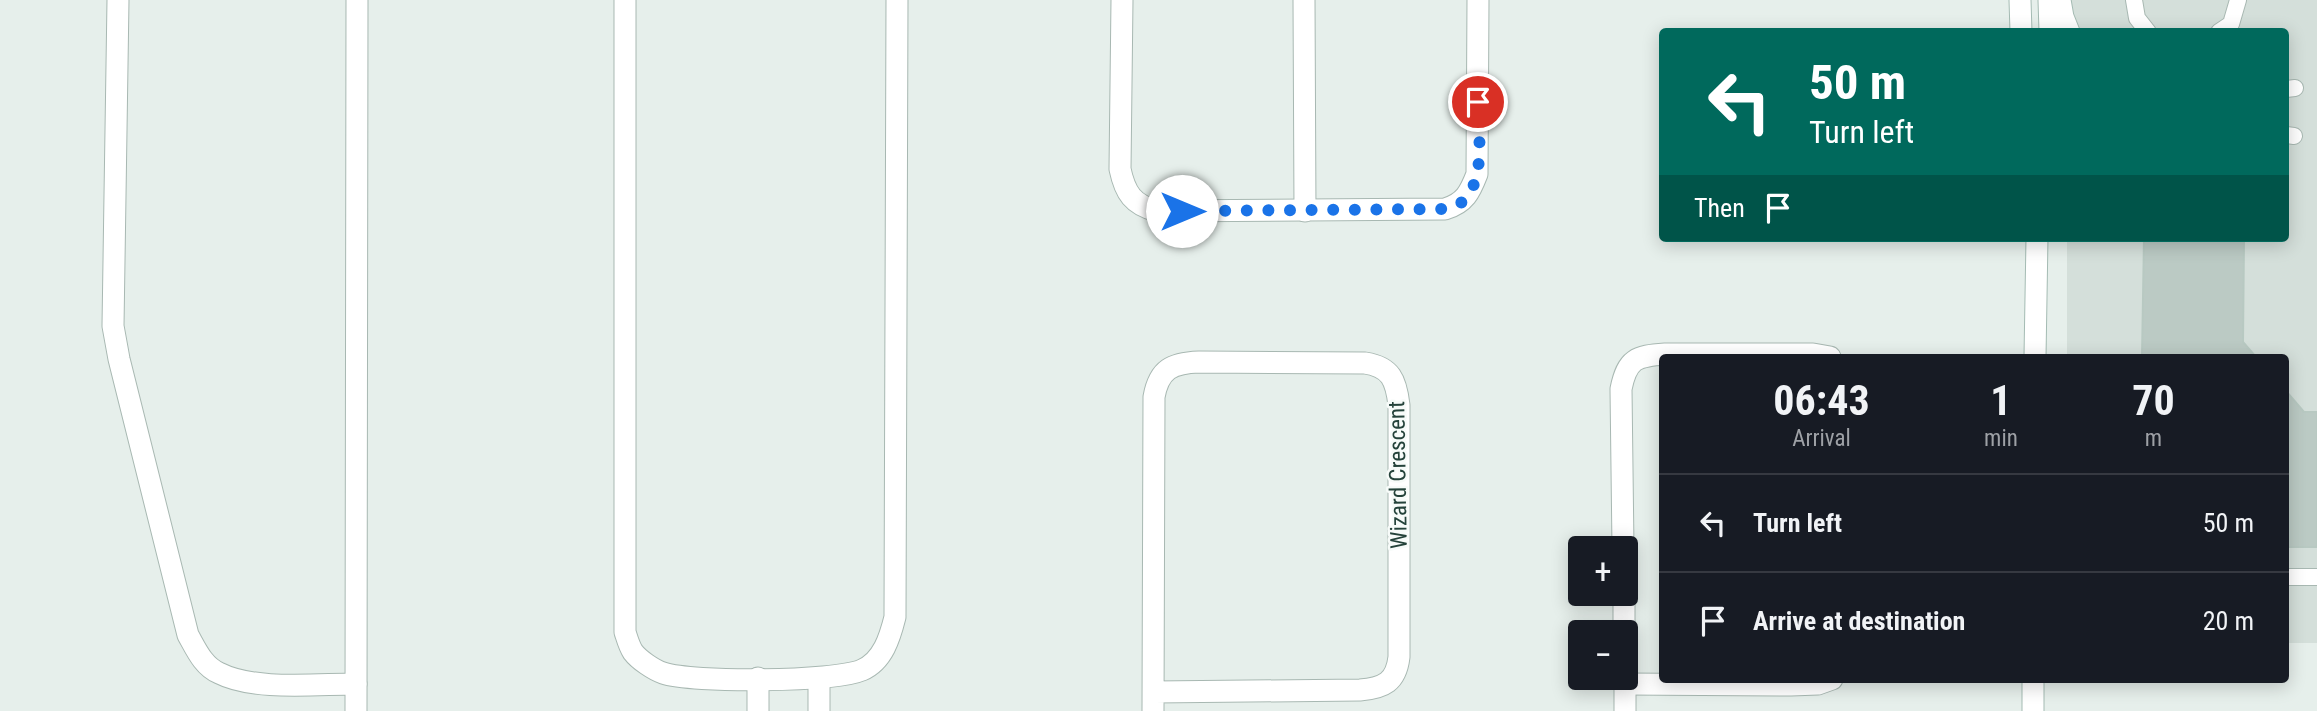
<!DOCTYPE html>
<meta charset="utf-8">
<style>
body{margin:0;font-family:"Roboto Condensed",sans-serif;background:#242831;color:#f1f3f6;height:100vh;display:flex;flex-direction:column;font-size:26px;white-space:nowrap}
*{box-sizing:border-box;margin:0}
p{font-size:23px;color:#9ea1a6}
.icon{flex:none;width:38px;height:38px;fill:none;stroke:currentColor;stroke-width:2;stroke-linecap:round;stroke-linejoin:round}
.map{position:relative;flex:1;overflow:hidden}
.panel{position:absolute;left:1659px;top:354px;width:630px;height:329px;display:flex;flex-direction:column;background:#171b24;border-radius:7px;box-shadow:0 4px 18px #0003}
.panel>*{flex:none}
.hud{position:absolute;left:1659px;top:28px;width:630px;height:214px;border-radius:7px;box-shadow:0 4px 18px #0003;background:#00695c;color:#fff;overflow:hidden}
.buttons{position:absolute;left:1568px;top:536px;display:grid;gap:14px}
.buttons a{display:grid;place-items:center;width:70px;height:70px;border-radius:7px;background:#171b24;box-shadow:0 4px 18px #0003;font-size:35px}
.pin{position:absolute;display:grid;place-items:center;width:60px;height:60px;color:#fff;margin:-30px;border:4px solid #fff;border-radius:50%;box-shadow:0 2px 7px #0007}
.me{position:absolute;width:77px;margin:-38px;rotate:90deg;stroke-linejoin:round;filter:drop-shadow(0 0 5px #0008)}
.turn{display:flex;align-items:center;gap:24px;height:147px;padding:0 35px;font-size:32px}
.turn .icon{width:91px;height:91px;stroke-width:2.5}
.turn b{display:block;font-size:49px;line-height:60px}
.then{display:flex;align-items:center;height:66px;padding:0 35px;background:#0003;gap:14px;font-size:26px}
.eta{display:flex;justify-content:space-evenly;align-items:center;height:119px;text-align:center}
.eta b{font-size:42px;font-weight:700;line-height:49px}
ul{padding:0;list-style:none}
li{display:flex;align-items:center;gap:21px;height:98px;padding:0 35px;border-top:2px solid #363941}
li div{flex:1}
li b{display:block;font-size:26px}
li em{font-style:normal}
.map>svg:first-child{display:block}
</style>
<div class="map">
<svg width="2317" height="711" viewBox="0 0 2317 711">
<rect width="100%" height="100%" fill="#e6efeb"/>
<path fill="#d4dfda" d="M 2067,0 L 2317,0 L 2317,643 L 2286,643 L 2286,357 L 2067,357 L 2067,238 L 2286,238 L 2286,32 L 2067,31 Z"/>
<g fill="#bbcac4" stroke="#b8c9c2" stroke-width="2">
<path d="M 2144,238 L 2244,238 L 2243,342 L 2256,357 L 2142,357 Z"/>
<path d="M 2286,391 L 2304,412 L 2317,412 L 2317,547 L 2286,547 Z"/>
</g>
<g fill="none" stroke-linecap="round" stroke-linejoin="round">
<defs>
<g id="service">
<path d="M 2134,0 L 2137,18 L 2148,32"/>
<path d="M 2219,32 L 2231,24 L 2238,0"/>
<path d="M 2286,89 L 2295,88"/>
<path d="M 2286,135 L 2294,136"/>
<path d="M 2286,577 L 2317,577"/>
</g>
<g id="minor">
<path d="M 118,0 L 113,326 L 119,359 L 188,635 C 196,649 203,666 219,673 C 254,691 316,684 356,684"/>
<path d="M 625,0 L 625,632 C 627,638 629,646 633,652 C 639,660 654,670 663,673 C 692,683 834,682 862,670 C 883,661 890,637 895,617 L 897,0"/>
<path d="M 1122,0 L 1120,169 C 1125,193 1133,205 1157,211 L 1445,209 C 1465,203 1470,192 1477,174 L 1478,0"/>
<path d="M 1304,0 L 1305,211"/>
<path d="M 1623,548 L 1621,389 C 1627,359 1636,356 1665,354 L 1813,354 L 1830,357"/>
<path d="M 1624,593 L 1624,632"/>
<path d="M 1625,677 L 1625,711"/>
<path d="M 819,678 L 819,711"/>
<path d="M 1625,684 L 1791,685 L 1818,684 L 1832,679"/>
<path d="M 356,711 L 357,0"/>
<path d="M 758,711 L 758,678"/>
<path d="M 1153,711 L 1154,397 C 1159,369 1172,363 1199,362 L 1365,363 C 1391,367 1396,380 1399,405 L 1399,657 C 1396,682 1384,688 1360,690 L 1155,692"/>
</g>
<g id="secondary">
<path d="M 2020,0 L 2021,32"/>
<path d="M 2049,0 L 2050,32"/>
<path d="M 2060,0 L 2063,17 L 2069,32"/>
<path d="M 2035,357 L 2037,238"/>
<path d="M 2033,679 L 2033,711"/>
</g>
</defs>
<use href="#service" stroke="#a8b8b2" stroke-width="18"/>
<use href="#minor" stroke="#a8b8b2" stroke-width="23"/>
<use href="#secondary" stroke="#a4bbb3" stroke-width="23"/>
<use href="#service" stroke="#fff" stroke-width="16"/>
<use href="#minor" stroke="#fff" stroke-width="21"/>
<use href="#secondary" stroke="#fff" stroke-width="21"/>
</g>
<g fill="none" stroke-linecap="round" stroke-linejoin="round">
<path stroke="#1a73e8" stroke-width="12" stroke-dasharray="0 21.6" d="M 1182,211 L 1446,209 C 1453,207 1460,205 1465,199 C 1486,176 1478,131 1478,102"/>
</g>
<g text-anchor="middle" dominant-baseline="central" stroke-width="5" stroke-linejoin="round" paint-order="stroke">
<g font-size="23" fill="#24423a" stroke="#f7fbf9">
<text transform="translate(1398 475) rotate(-91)">Wizard Crescent</text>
</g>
</g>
</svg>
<div class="buttons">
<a>+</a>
<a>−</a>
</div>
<div class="pin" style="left:1478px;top:102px;background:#d93025"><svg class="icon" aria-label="arrive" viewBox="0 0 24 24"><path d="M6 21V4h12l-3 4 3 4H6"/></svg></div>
<svg class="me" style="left:1182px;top:211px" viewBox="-20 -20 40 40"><circle r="19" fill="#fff"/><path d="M0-13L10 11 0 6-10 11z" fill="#1a73e8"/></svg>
<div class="hud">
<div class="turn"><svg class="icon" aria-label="left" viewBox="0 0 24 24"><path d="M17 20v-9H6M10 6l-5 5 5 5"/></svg><div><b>50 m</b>Turn left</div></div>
<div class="then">Then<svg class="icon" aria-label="arrive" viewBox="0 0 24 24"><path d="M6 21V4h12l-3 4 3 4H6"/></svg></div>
</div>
<section class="panel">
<div class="eta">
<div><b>06:43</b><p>Arrival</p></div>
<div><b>1</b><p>min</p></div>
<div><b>70</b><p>m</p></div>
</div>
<ul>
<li><svg class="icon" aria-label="left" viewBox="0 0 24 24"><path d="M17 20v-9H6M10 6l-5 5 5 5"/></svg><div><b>Turn left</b></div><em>50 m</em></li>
<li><svg class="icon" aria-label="arrive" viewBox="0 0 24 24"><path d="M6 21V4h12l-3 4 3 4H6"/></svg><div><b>Arrive at destination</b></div><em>20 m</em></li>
</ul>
</section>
</div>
